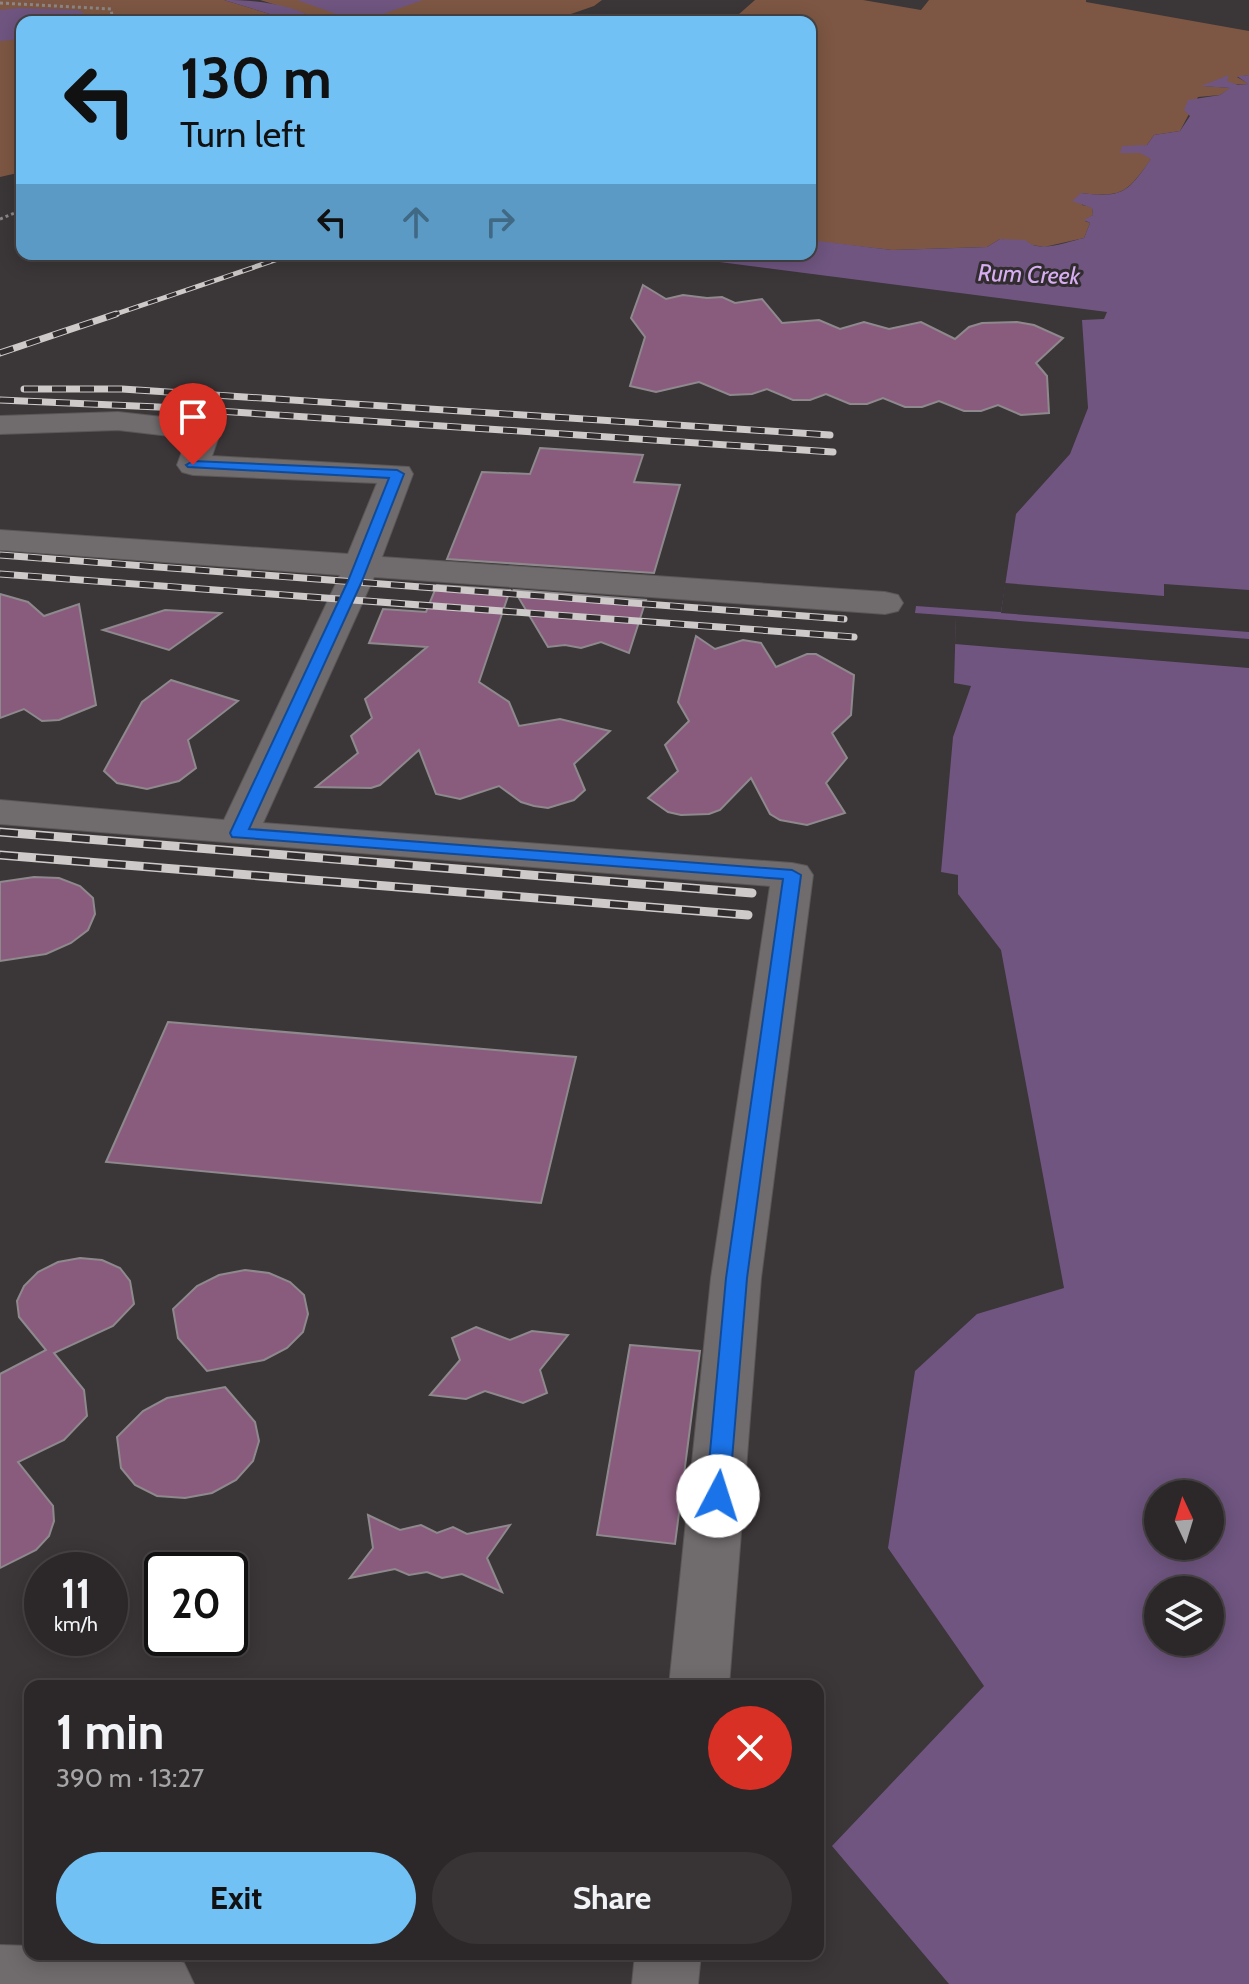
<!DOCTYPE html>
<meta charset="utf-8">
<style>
body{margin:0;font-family:Cabin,sans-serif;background:#383435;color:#f1f3f6;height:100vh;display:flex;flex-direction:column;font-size:30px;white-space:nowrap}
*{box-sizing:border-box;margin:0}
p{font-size:26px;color:#a6a6a8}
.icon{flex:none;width:44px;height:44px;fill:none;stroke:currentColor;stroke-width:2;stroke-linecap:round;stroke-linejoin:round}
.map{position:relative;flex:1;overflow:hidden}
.drawer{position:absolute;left:24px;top:1680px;width:800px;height:280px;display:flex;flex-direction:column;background:#2c2829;border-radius:16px;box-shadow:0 4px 20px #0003,0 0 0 2px #484446}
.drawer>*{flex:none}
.guide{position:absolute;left:16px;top:16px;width:800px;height:244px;border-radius:16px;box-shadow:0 4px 20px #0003,0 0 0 2px #484446;background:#72c1f5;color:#111;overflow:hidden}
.needle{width:52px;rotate:356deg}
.tools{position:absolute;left:1144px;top:1480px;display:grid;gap:16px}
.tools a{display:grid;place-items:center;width:80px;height:80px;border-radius:50%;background:#2c2829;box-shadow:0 4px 20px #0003,0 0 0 2px #484446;font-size:40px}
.speed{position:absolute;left:24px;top:1552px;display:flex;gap:16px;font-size:40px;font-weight:700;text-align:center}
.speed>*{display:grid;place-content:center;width:104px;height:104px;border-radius:50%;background:#2c2829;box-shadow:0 4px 20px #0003,0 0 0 2px #484446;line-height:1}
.speed small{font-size:20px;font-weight:400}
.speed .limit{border:4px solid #111;border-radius:12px;background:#fff;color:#111}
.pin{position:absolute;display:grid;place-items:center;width:68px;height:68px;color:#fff;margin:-82px -34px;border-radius:50% 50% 50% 0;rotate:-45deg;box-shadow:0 0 8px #0007}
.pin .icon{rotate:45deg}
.me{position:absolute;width:88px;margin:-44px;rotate:5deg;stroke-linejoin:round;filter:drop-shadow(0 0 6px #0008)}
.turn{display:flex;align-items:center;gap:28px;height:168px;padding:0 32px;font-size:36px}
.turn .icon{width:104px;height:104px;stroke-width:2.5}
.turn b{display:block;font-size:56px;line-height:68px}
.lanes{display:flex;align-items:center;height:76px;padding:0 32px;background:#0003;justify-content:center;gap:40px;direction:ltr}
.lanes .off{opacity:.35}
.round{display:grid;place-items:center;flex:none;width:84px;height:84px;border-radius:42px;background:#383435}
.overview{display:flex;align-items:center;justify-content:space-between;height:136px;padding:0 32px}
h1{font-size:48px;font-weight:700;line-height:60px}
.action{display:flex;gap:16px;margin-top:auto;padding:16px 32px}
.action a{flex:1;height:92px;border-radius:48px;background:#72c1f5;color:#111;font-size:32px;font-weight:700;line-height:92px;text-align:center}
.action a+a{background:#383435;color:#f1f3f6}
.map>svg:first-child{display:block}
</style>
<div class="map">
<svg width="1249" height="1984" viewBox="0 0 1249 1984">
<rect width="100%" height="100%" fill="#3b3637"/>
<g fill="#7d5743">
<path d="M 0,0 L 224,0 L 296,22 L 22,22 L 22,172 L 0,177 Z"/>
<path d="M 260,0 L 602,0 L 594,6 L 548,22 L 321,22 L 312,16 Z"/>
<path d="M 755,0 L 863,0 L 921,10 L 929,0 L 1086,0 L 1086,2 L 1249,31 L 1249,75 L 1237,77 L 1249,84 C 1232,86 1222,82 1204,86 L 1231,88 L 1220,95 L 1198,97 L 1180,131 L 1154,135 L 1147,145 L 1121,153 L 1140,152 L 1152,158 C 1127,192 1124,198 1081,193 L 1082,205 L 1092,207 L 1093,215 L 1085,221 L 1090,223 L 1084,238 L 1044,247 L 1000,239 L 987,247 L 892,250 L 812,241 L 810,22 L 730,22 Z"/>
</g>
<g fill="#6f5580" fill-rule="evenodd">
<path d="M 224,0 C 257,0 293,4 321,22 L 296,22 Z"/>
<path d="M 297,0 L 423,0 L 366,20 L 339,15 Z"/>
<path d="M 18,8 L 77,10 L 83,12 L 83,17 L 65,22 L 22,22 L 22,39 L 0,41 L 0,10 Z"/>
<path d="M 1229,75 L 1227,81 L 1238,85 L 1248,84 L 1237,76 L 1249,75 L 1249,1984 L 949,1984 L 832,1846 L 984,1686 L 888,1548 L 915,1371 L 977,1314 L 1064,1288 L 1001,950 L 958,894 L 958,875 L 941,872 L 953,737 L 971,686 L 954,683 L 956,616 L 915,613 L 916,606 L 1001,612 L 1016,514 L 1070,454 L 1088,408 L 1082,320 L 1104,319 L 1107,312 L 658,254 L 810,254 L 810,240 L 892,250 L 987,247 L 1000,239 L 1025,240 C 1040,254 1066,242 1084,238 L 1090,223 L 1084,220 L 1093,215 L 1092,208 L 1072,201 L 1081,193 C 1123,198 1127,193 1151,159 L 1140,153 L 1120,153 L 1122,146 L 1147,145 L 1154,135 L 1180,131 L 1190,116 L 1184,110 L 1188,100 L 1220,95 L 1230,88 L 1201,86 ZM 1158,1494 L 1210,1494 L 1210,1546 L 1158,1546 ZM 1158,1590 L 1210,1590 L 1210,1642 L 1158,1642 Z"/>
</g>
<g fill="#3b3637">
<path d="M 1005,583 L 1164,596 L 1164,584 L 1249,590 L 1249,632 L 1001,613 Z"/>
<path d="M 956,616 L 1249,639 L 1249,668 L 955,644 Z"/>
</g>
<g fill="#895c7e" stroke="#8e898c" stroke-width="2">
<path d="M 643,285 L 666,299 L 683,295 L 707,298 L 722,297 L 735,303 L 762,299 L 782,323 L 819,320 L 840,329 L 864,322 L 889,329 L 921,322 L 955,339 L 969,327 L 982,323 L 1017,322 L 1034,325 L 1063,338 L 1036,363 L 1047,376 L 1049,413 L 1021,415 L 998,405 L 981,411 L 964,411 L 939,401 L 922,407 L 905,407 L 883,398 L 867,404 L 850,404 L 826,394 L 810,400 L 793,400 L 767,389 L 752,394 L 730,395 L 699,382 L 656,392 L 630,386 L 645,337 L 631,318 Z"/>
<path d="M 540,448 L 643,455 L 634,482 L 680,485 L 654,573 L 447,559 L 482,472 L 530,474 Z"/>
<path d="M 437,585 L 510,590 L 479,682 L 509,702 L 519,726 L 560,719 L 610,731 L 574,764 L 585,790 L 574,800 L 548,808 L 534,806 L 521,802 L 499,786 L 460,799 L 436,794 L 419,750 L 380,785 L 371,788 L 316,787 L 358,753 L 351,736 L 372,718 L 365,699 L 427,647 L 369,643 L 383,609 L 426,612 Z"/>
<path d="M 514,590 L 646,600 L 629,653 L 601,642 L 581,648 L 565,645 L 548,647 Z"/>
<path d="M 0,594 L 28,602 L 44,616 L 79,604 L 96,705 L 59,720 L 42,721 L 24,709 L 0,718 Z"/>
<path d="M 165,610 L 221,613 L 169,650 L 103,630 Z"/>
<path d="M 696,636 L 715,649 L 743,640 L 761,643 L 776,667 L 807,654 L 816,654 L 854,675 L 851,715 L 832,733 L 847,758 L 826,783 L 845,813 L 807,825 L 780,820 L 770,814 L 751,778 L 720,810 L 709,814 L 681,815 L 668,812 L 648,798 L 678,771 L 665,745 L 689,721 L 678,702 Z"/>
<path d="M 171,680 L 238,701 L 188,740 L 196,768 L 179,781 L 147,789 L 117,783 L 104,771 L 142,702 Z"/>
<path d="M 34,877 L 59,878 L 80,886 L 93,898 L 95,914 L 88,930 L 71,943 L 46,954 L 0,961 L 0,882 Z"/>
<path d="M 168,1022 L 576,1057 L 541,1203 L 106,1162 Z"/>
<path d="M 80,1258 L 102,1260 L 120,1268 L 130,1281 L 134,1304 L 113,1326 L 54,1353 L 84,1390 L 87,1416 L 64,1440 L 18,1462 L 53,1506 L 54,1521 L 49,1536 L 36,1550 L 0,1568 L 0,1374 L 46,1350 L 19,1317 L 17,1301 L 24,1286 L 38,1272 L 58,1262 Z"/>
<path d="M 245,1270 L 269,1273 L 290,1282 L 304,1295 L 308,1314 L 303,1332 L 287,1348 L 264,1360 L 207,1371 L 178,1338 L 173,1309 L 197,1286 L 219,1275 Z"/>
<path d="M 476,1327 L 510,1340 L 532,1331 L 568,1335 L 540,1370 L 547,1393 L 523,1403 L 485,1391 L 466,1399 L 430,1395 L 460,1360 L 452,1338 Z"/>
<path d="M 630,1345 L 700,1351 L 675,1544 L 597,1535 Z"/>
<path d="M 225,1387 L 255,1422 L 259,1441 L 253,1461 L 236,1480 L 212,1493 L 185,1498 L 157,1496 L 135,1485 L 121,1468 L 117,1437 L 143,1411 L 167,1398 Z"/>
<path d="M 368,1515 L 400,1530 L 421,1525 L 437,1533 L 453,1527 L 467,1534 L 510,1525 L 487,1558 L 502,1592 L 462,1574 L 442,1578 L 427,1572 L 409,1575 L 395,1569 L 350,1578 L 373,1548 Z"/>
</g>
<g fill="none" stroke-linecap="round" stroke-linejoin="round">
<defs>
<g id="minor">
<path d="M 118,412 L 216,423 L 221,430 L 212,456 L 409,467 L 413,474 L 382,557 L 885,592 L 898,595 L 903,603 L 898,611 L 885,614 L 374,577 L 263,823 L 792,863 L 807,866 L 813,875 L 761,1278 L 729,1686 L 669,1686 L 711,1278 L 770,886 L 0,824 L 0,800 L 224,820 L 340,575 L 0,550 L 0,530 L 348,554 L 377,483 L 193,475 L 182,472 L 177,465 L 187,438 L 118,430 L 0,434 L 0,416 Z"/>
<path d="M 0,1945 L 30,1946 L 30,1954 L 162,1954 L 184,1963 L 194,1984 L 0,1984 Z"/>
<path d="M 635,1954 L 701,1954 L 698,1984 L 632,1984 Z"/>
</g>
</defs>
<use href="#minor" stroke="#595656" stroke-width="2"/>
<g stroke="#8b8787" stroke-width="3" stroke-dasharray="3 3" stroke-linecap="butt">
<path d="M 0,3 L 111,9 L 113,22"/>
<path d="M 0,219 L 22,210"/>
</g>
<use href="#minor" fill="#706b6c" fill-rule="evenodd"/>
<defs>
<path id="rail-far2" d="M 110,316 L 293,254"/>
<g id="rail-far1">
<path d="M 0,353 L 116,314"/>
<path d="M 24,389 L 122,389 L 830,435"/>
<path d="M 0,400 L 158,407 L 833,452"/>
<path d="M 0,555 L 844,619"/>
<path d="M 0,574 L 854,637"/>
</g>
<g id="rail">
<path d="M 0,832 L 752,893"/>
<path d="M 0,855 L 748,915"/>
</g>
</defs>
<use href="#rail-far2" stroke="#cecaca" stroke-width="5"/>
<use href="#rail-far1" stroke="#cecaca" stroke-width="7"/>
<use href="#rail" stroke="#cecaca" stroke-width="9"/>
<use href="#rail-far2" stroke="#312c2d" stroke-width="3" stroke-dasharray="10" stroke-linecap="butt"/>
<use href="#rail-far1" stroke="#312c2d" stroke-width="5" stroke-dasharray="14" stroke-linecap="butt"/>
<use href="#rail" stroke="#312c2d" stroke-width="6" stroke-dasharray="18" stroke-linecap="butt"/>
</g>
<path fill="#1a73e8" stroke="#114b97" stroke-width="2" d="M 193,461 L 397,470 L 404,474 L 362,581 L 249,829 L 792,870 L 801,875 L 747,1278 L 729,1496 L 726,1502 L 718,1504 L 710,1502 L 706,1496 L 726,1278 L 783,879 L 232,837 L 230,833 L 348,581 L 389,478 L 188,467 L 186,465 Z"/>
<g text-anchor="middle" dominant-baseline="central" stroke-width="6" stroke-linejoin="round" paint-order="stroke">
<g font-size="24" font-style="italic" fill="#d8aef3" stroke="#312c2d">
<text transform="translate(1029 274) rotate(2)">Rum Creek</text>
</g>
</g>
</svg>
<div class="tools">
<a><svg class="needle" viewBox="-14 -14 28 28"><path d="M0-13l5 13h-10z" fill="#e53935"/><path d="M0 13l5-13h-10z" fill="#a6a6a8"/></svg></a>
<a><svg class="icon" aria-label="layers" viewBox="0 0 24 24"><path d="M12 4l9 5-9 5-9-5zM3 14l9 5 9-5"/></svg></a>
</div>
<div class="speed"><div>11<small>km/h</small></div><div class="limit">20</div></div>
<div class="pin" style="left:193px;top:465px;background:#d93025"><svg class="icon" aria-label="arrive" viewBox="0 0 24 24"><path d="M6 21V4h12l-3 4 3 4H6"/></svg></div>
<svg class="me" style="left:718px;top:1496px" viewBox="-20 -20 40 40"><circle r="19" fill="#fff"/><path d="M0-13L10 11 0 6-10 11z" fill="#1a73e8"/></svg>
<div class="guide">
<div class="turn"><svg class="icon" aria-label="left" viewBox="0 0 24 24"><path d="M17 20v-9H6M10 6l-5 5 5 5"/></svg><div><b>130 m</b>Turn left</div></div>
<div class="lanes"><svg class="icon" aria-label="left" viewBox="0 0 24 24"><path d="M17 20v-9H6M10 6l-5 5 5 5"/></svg><svg class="icon off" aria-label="ahead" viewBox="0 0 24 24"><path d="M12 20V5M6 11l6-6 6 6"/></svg><svg class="icon off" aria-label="right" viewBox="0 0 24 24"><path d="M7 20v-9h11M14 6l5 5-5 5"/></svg></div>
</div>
<section class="drawer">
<div class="overview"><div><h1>1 min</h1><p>390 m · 13:27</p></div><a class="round" style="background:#d93025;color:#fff"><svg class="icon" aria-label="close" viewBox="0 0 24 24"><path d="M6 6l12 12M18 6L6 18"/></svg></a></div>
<div class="action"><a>Exit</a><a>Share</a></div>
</section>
</div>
